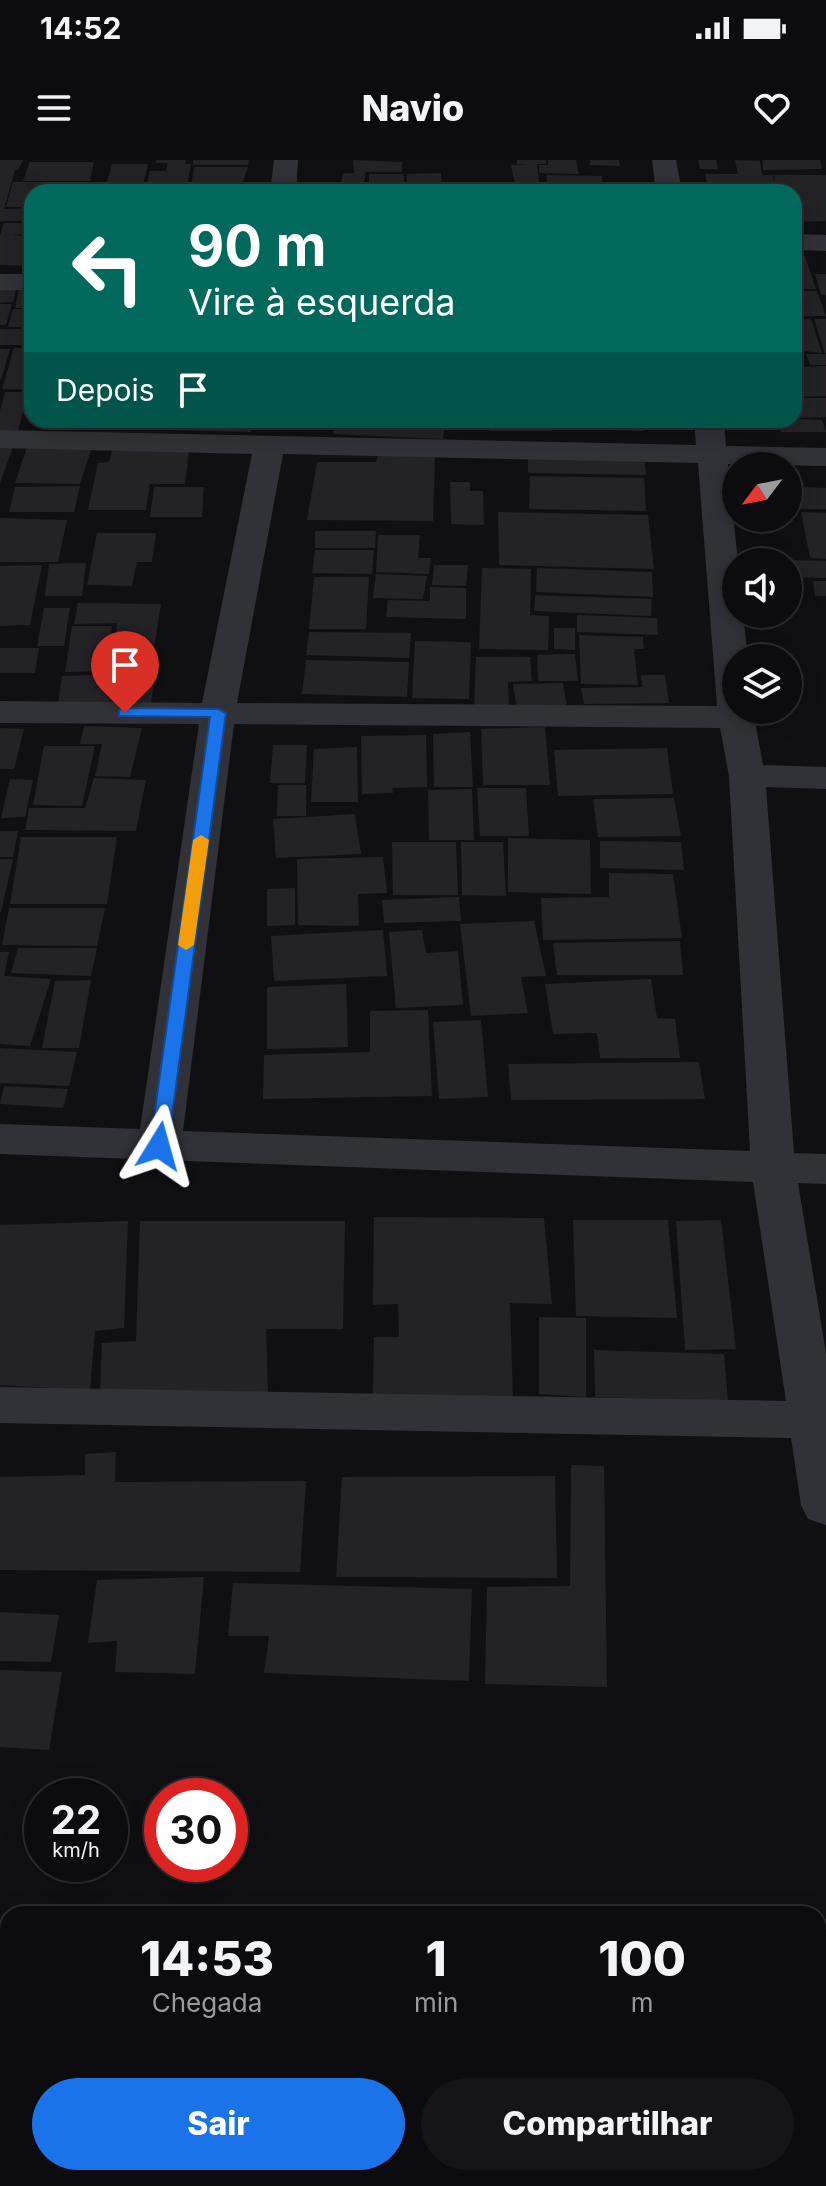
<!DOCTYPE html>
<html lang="pt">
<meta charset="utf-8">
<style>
body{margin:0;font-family:Inter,sans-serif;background:#151517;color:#f1f3f6;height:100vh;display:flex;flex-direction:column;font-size:30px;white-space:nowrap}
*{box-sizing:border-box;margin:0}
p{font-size:26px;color:#9a9b9e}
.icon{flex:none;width:44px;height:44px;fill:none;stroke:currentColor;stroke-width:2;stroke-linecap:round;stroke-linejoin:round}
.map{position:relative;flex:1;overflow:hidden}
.drawer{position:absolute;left:0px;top:1746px;width:826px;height:280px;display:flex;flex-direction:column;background:#0c0c0e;border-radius:24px 24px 0 0;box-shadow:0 4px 20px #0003,0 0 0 2px #2c2c2e}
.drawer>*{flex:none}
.top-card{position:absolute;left:24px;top:24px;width:778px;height:244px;border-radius:24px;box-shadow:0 4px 20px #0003,0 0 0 2px #2c2c2e;background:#00695c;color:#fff;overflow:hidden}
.needle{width:52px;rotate:238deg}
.buttons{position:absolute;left:722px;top:292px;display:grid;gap:16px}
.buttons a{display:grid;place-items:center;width:80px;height:80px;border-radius:50%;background:#0c0c0e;box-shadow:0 4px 20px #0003,0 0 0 2px #2c2c2e;font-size:40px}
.speed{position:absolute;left:24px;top:1618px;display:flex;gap:16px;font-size:40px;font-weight:700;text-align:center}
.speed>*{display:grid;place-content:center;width:104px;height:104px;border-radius:50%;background:#0c0c0e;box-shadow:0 4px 20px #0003,0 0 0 2px #2c2c2e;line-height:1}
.speed small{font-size:20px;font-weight:400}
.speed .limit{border:12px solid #d22;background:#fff;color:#111}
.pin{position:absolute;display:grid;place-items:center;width:68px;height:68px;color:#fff;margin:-82px -34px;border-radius:50% 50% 50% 0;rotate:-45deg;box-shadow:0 0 8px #0007}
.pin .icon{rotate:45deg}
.me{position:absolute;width:88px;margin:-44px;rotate:8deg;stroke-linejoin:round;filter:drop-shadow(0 0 6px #0008)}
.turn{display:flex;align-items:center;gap:28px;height:168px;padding:0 32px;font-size:36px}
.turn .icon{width:104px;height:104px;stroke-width:2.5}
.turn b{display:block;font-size:56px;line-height:68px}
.then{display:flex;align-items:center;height:76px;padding:0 32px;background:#0003;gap:16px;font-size:30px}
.eta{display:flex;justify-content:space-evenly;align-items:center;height:136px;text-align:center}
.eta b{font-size:48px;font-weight:800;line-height:56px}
.cta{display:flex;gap:16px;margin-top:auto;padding:16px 32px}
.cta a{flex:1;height:92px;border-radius:48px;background:#1a73e8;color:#fff;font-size:32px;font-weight:800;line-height:92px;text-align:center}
.cta a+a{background:#151517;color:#f1f3f6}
.status{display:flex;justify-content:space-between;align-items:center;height:56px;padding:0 40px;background:#0c0c0e;direction:ltr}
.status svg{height:22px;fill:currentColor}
header{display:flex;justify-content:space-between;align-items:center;height:104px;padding:0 32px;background:#0c0c0e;font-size:36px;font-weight:800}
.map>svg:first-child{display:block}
</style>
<div class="status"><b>14:52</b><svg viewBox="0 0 49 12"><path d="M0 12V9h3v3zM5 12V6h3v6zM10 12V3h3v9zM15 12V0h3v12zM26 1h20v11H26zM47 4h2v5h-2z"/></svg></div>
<header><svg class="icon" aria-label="menu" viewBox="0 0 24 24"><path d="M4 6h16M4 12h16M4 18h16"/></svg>Navio<svg class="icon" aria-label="heart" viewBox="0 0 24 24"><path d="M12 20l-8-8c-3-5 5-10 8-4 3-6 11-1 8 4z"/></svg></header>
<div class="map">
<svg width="826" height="2026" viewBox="0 0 826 2026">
<rect width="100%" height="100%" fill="#101012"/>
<g fill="#232326">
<path d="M 0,0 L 23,0 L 18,10 L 15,10 L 4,49 L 32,48 L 28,61 L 0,61 Z"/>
<path d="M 156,0 L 186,0 L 185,4 L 191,4 L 186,32 L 145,32 L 150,11 L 166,11 L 168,3 L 156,3 Z"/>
<path d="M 193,0 L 249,0 L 248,5 L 193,5 Z"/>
<path d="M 353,0 L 402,2 L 402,12 L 366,12 L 363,27 L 340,27 L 343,13 L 354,13 Z"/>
<path d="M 517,0 L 546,0 L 546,4 L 537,4 L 540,30 L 516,30 L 511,5 L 530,5 L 517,4 Z"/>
<path d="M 548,0 L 576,0 L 579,14 L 539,13 L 539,5 L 548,5 Z"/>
<path d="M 590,0 L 619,0 L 620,6 L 590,5 Z"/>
<path d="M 698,0 L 716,0 L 718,9 L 700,9 Z"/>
<path d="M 735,0 L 760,1 L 763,19 L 763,15 L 773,15 L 775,29 L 774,15 L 826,15 L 826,61 L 794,62 L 794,32 L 709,32 L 705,14 L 738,14 Z"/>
<path d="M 763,0 L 820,0 L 822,9 L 763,10 Z"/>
<path d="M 30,2 L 94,2 L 90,21 L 23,21 Z"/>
<path d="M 112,4 L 148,4 L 143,25 L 106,25 Z"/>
<path d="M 194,7 L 248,7 L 241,28 L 260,28 L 259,32 L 230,32 L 229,27 L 228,32 L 190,32 Z"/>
<path d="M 441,13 L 442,28 L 433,29 L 433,32 L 406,32 L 407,14 Z"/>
<path d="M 369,14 L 404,14 L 404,32 L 365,32 L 365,27 L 369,27 Z"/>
<path d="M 547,15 L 602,16 L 602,32 L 546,32 Z"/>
<path d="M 13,22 L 50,22 L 48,32 L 32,32 L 32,47 L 6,47 Z"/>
<path d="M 55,22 L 98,22 L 97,32 L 53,32 Z"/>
<path d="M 105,27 L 143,27 L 142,32 L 104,32 Z"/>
<path d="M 4,63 L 25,63 L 23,74 L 12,75 L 32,76 L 32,106 L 0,105 L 0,75 Z"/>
<path d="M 794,96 L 805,96 L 816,129 L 794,129 Z"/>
<path d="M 815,114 L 826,114 L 826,135 L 821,135 Z"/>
<path d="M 20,124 L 32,124 L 32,148 L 15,148 Z"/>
<path d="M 0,126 L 17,126 L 13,142 L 0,143 Z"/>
<path d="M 794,131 L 817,131 L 826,156 L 794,156 L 794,143 L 811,143 L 794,142 Z"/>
<path d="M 0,144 L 12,144 L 6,165 L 0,165 Z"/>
<path d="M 13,149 L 32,149 L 32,167 L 8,167 Z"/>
<path d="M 794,159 L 811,159 L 822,193 L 794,190 Z"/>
<path d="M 814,159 L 826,159 L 826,193 L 825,194 Z"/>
<rect x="0" y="169" width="32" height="16"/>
<path d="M 14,188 L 32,188 L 31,230 L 2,229 Z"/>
<path d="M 0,189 L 10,189 L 1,220 L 0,220 Z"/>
<path d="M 806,194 L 826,194 L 826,205 L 810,205 Z"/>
<path d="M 826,206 L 826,236 L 794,237 L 794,207 Z"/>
<path d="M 5,232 L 29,232 L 18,270 L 0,270 L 0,251 Z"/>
<path d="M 795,238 L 826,238 L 826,257 L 799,258 Z"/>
<path d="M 795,247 L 798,259 L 822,260 L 826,272 L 781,272 L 778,260 L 794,260 Z"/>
<path d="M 55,260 L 157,260 L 156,267 L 54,264 Z"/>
<path d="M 166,260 L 253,260 L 251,272 L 163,270 Z"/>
<path d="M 335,260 L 446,260 L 443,279 L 333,274 Z"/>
<path d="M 505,260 L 551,260 L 552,271 L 489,271 L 489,265 L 504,265 Z"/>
<rect x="580" y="260" width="20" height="10"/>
<path d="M 604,260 L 643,260 L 644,271 L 604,270 Z"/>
<path d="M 0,287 L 13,287 L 0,323 Z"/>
<path d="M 27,287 L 92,287 L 80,324 L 15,323 Z"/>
<path d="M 189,290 L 185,324 L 150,324 L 146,350 L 88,350 L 98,303 L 109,302 L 112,291 Z"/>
<path d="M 528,294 L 644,296 L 646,315 L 528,313 Z"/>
<path d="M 378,296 L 435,296 L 433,361 L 307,360 L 317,302 L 376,302 Z"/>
<path d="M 530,316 L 644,318 L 646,351 L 529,349 Z"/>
<path d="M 450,322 L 470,322 L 470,331 L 483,331 L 484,365 L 451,364 Z"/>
<path d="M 80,326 L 74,352 L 9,352 L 15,327 Z"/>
<path d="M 154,327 L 204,327 L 202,357 L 150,357 Z"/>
<path d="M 797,327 L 826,328 L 826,349 L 800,349 Z"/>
<path d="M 498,352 L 648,355 L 654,409 L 499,405 Z"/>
<path d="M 801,352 L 826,353 L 826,399 L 810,398 Z"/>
<path d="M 0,358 L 67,360 L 58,402 L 0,402 Z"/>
<path d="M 315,371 L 376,371 L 375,388 L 315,388 Z"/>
<path d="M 97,373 L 156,373 L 152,402 L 137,402 L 132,426 L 87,425 Z"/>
<path d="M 378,375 L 420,375 L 418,398 L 431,398 L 429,414 L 376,412 Z"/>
<path d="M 315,390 L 374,390 L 372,414 L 312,413 Z"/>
<path d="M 790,400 L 826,401 L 826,418 L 793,417 Z"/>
<path d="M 86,403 L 82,436 L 45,436 L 49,404 Z"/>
<path d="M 42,405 L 30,465 L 0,466 L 0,406 Z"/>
<path d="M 434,405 L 468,405 L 466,426 L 432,425 Z"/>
<path d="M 482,408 L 531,409 L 530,455 L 549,456 L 548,490 L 479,489 Z"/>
<path d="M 537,408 L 652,412 L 653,437 L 536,432 Z"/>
<path d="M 376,414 L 427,416 L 423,439 L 373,438 Z"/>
<path d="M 314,417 L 369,417 L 366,469 L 309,469 Z"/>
<path d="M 813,421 L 826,421 L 826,436 L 815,436 Z"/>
<path d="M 430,427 L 466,428 L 466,459 L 386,457 L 388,440 L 430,441 Z"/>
<path d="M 535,435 L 652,439 L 651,456 L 534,451 Z"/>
<path d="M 78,443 L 161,444 L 154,489 L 114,488 L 117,463 L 74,464 Z"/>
<path d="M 44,448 L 70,448 L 64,486 L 37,486 Z"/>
<path d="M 577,455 L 657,458 L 658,475 L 577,472 Z"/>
<path d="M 72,466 L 112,466 L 107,511 L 65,512 Z"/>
<path d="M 554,468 L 575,468 L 575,490 L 554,489 Z"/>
<path d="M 309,472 L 411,473 L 409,498 L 306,495 Z"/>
<path d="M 579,475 L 643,477 L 644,489 L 634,489 L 638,525 L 581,524 Z"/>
<path d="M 415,481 L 471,482 L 469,539 L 412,538 Z"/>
<path d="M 0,488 L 39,488 L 35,513 L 0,513 Z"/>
<path d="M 575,494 L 578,521 L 538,521 L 537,495 Z"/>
<path d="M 476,497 L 530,497 L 532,521 L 508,522 L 509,550 L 474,550 Z"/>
<path d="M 306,500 L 409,502 L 407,537 L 302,534 Z"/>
<path d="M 156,513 L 151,543 L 58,544 L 62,516 Z"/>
<path d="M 641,515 L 665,515 L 669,543 L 584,544 L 581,528 L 642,527 Z"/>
<path d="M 563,523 L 567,548 L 517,549 L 513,524 Z"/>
<path d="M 84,566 L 142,568 L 130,617 L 95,616 L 102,584 L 80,584 Z"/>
<path d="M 545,567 L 550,625 L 483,625 L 481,569 Z"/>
<path d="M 0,568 L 24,569 L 14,609 L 0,609 Z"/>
<path d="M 470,572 L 473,627 L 434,627 L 433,574 Z"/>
<path d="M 426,575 L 427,627 L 392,628 L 393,633 L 362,634 L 361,576 Z"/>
<path d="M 273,585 L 307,585 L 305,623 L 270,623 Z"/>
<path d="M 44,586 L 95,586 L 82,646 L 33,645 Z"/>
<path d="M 357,587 L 358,642 L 311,642 L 314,589 Z"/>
<path d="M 667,588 L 673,634 L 558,636 L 554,590 Z"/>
<path d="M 94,618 L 146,620 L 136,671 L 25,670 L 29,648 L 85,648 Z"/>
<path d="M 10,619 L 33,620 L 25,657 L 1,658 Z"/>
<path d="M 278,625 L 306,625 L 306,656 L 277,656 Z"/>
<path d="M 477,628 L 526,628 L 529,676 L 480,676 Z"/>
<path d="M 472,629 L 474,680 L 429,680 L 428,630 Z"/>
<path d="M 674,638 L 681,676 L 598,677 L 593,639 Z"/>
<path d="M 355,654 L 361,694 L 276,698 L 273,659 Z"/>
<path d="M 0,671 L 18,671 L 13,697 L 0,697 Z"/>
<path d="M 21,677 L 117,677 L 107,744 L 10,744 Z"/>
<path d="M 508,678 L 590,680 L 591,734 L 508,732 Z"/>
<path d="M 600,681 L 681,682 L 684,710 L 600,708 Z"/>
<path d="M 392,682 L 456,682 L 458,735 L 393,735 Z"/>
<path d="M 461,682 L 503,682 L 506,736 L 462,735 Z"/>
<path d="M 383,697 L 387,733 L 358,734 L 359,766 L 298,765 L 297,699 Z"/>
<path d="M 0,699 L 13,699 L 1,752 L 0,752 Z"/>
<path d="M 609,713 L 673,714 L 682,778 L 543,780 L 541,738 L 609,737 Z"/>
<path d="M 295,728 L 295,765 L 267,766 L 267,729 Z"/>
<path d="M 459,737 L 461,761 L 384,763 L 382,740 Z"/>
<path d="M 9,748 L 105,748 L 97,786 L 2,785 Z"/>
<path d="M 534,761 L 546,816 L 521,817 L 528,853 L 471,856 L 460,764 Z"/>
<path d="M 383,770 L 387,816 L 274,821 L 271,776 Z"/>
<path d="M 422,770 L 426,793 L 458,791 L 463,845 L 396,848 L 389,772 Z"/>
<path d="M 680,781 L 683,815 L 557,815 L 553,783 Z"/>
<path d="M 18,788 L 97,788 L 91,816 L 11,813 Z"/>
<path d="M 0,792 L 9,792 L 4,816 L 51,819 L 30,886 L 0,884 Z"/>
<path d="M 651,819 L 657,858 L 675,859 L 680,898 L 600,898 L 597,873 L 553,874 L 545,824 Z"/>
<path d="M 91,820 L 79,888 L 42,888 L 55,821 Z"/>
<path d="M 346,824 L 348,887 L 267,889 L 267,827 Z"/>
<path d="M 428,850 L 432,936 L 263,939 L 264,895 L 370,892 L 370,851 Z"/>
<path d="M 481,860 L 488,937 L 439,939 L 433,862 Z"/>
<path d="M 0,888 L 77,892 L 69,926 L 0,923 Z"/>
<path d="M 699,902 L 705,939 L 511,940 L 508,904 Z"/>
<path d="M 4,926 L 68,929 L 63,948 L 0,944 Z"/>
<path d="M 374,1057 L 544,1058 L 552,1144 L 510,1143 L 513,1238 L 373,1234 L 374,1177 L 399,1177 L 398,1144 L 373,1145 Z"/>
<path d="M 573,1060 L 668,1060 L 677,1158 L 576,1156 Z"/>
<path d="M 721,1060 L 736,1189 L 685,1190 L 676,1061 Z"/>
<path d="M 128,1061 L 124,1168 L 95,1171 L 90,1230 L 0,1225 L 0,1065 Z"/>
<path d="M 140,1061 L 345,1061 L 343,1169 L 266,1169 L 268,1233 L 100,1232 L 102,1183 L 136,1181 Z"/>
<path d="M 539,1157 L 586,1158 L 586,1237 L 539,1234 Z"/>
<path d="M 594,1190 L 724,1194 L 728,1241 L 595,1237 Z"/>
<path d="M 116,1292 L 115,1322 L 306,1321 L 300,1412 L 0,1410 L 0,1317 L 85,1315 L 85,1294 Z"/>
<path d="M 571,1305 L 604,1306 L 607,1527 L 485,1524 L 487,1427 L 570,1426 Z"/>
<path d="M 555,1316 L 557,1418 L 336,1417 L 342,1317 Z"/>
<path d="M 204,1417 L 195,1514 L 115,1512 L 117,1481 L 88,1483 L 97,1420 Z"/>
<path d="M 233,1423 L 472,1429 L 469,1521 L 264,1513 L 269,1476 L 228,1476 Z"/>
<path d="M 0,1452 L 59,1455 L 51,1502 L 0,1501 Z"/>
<path d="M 0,1510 L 62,1512 L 49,1590 L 0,1587 Z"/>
</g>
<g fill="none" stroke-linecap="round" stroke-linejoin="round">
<g fill="#313237" fill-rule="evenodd">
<path d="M 274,0 L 298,0 L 296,32 L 270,32 Z"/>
<path d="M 652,0 L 676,0 L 682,32 L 656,32 Z"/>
<path d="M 794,74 L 826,75 L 826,91 L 794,90 Z"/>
<rect x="0" y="114" width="32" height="16"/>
<path d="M 694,260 L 724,260 L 726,286 L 826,288 L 826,306 L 728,304 L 738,402 L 736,454 L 743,454 L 748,498 L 736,498 L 736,550 L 753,550 L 763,605 L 826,607 L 826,629 L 766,627 L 794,993 L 826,994 L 826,1024 L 798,1023 L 826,1193 L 826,1365 L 808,1359 L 801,1345 L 791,1278 L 0,1263 L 0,1227 L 786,1241 L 753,1022 L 0,994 L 0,964 L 140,969 L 199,564 L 0,563 L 0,541 L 202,543 L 252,294 L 0,288 L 0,270 L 696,285 ZM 283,294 L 698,303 L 717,546 L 237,543 ZM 234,564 L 720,568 L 729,616 L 750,991 L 183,971 Z"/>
</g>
</g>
<path fill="#1a73e8" stroke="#114b97" stroke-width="2" d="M 125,548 L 218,549 L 226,553 L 168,986 L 159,992 L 150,986 L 210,557 L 119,556 L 119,550 Z"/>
<path fill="#f59e0b" d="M 201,675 L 209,680 L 194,785 L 186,790 L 178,785 L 193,680 Z"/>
</svg>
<div class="buttons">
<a><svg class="needle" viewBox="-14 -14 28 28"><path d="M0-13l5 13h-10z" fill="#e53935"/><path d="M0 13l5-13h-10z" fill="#9a9b9e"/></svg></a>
<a><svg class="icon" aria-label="sound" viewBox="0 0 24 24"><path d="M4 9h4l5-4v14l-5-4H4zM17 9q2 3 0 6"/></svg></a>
<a><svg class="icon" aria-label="layers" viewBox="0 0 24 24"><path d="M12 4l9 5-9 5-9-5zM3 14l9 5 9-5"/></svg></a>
</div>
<div class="speed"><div>22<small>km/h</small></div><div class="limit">30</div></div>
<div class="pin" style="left:125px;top:553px;background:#d93025"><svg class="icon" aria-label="arrive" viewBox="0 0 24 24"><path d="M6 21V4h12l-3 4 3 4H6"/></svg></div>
<svg class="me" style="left:159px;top:986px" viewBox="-20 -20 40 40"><path d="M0-17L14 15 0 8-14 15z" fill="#1a73e8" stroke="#fff" stroke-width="4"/></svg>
<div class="top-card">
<div class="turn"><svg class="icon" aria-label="left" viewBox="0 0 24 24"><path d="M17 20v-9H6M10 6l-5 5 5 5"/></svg><div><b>90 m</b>Vire à esquerda</div></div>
<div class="then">Depois<svg class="icon" aria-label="arrive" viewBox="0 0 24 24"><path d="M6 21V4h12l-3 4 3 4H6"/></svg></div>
</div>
<section class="drawer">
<div class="eta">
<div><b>14:53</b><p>Chegada</p></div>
<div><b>1</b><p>min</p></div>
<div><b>100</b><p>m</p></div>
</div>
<div class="cta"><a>Sair</a><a>Compartilhar</a></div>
</section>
</div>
